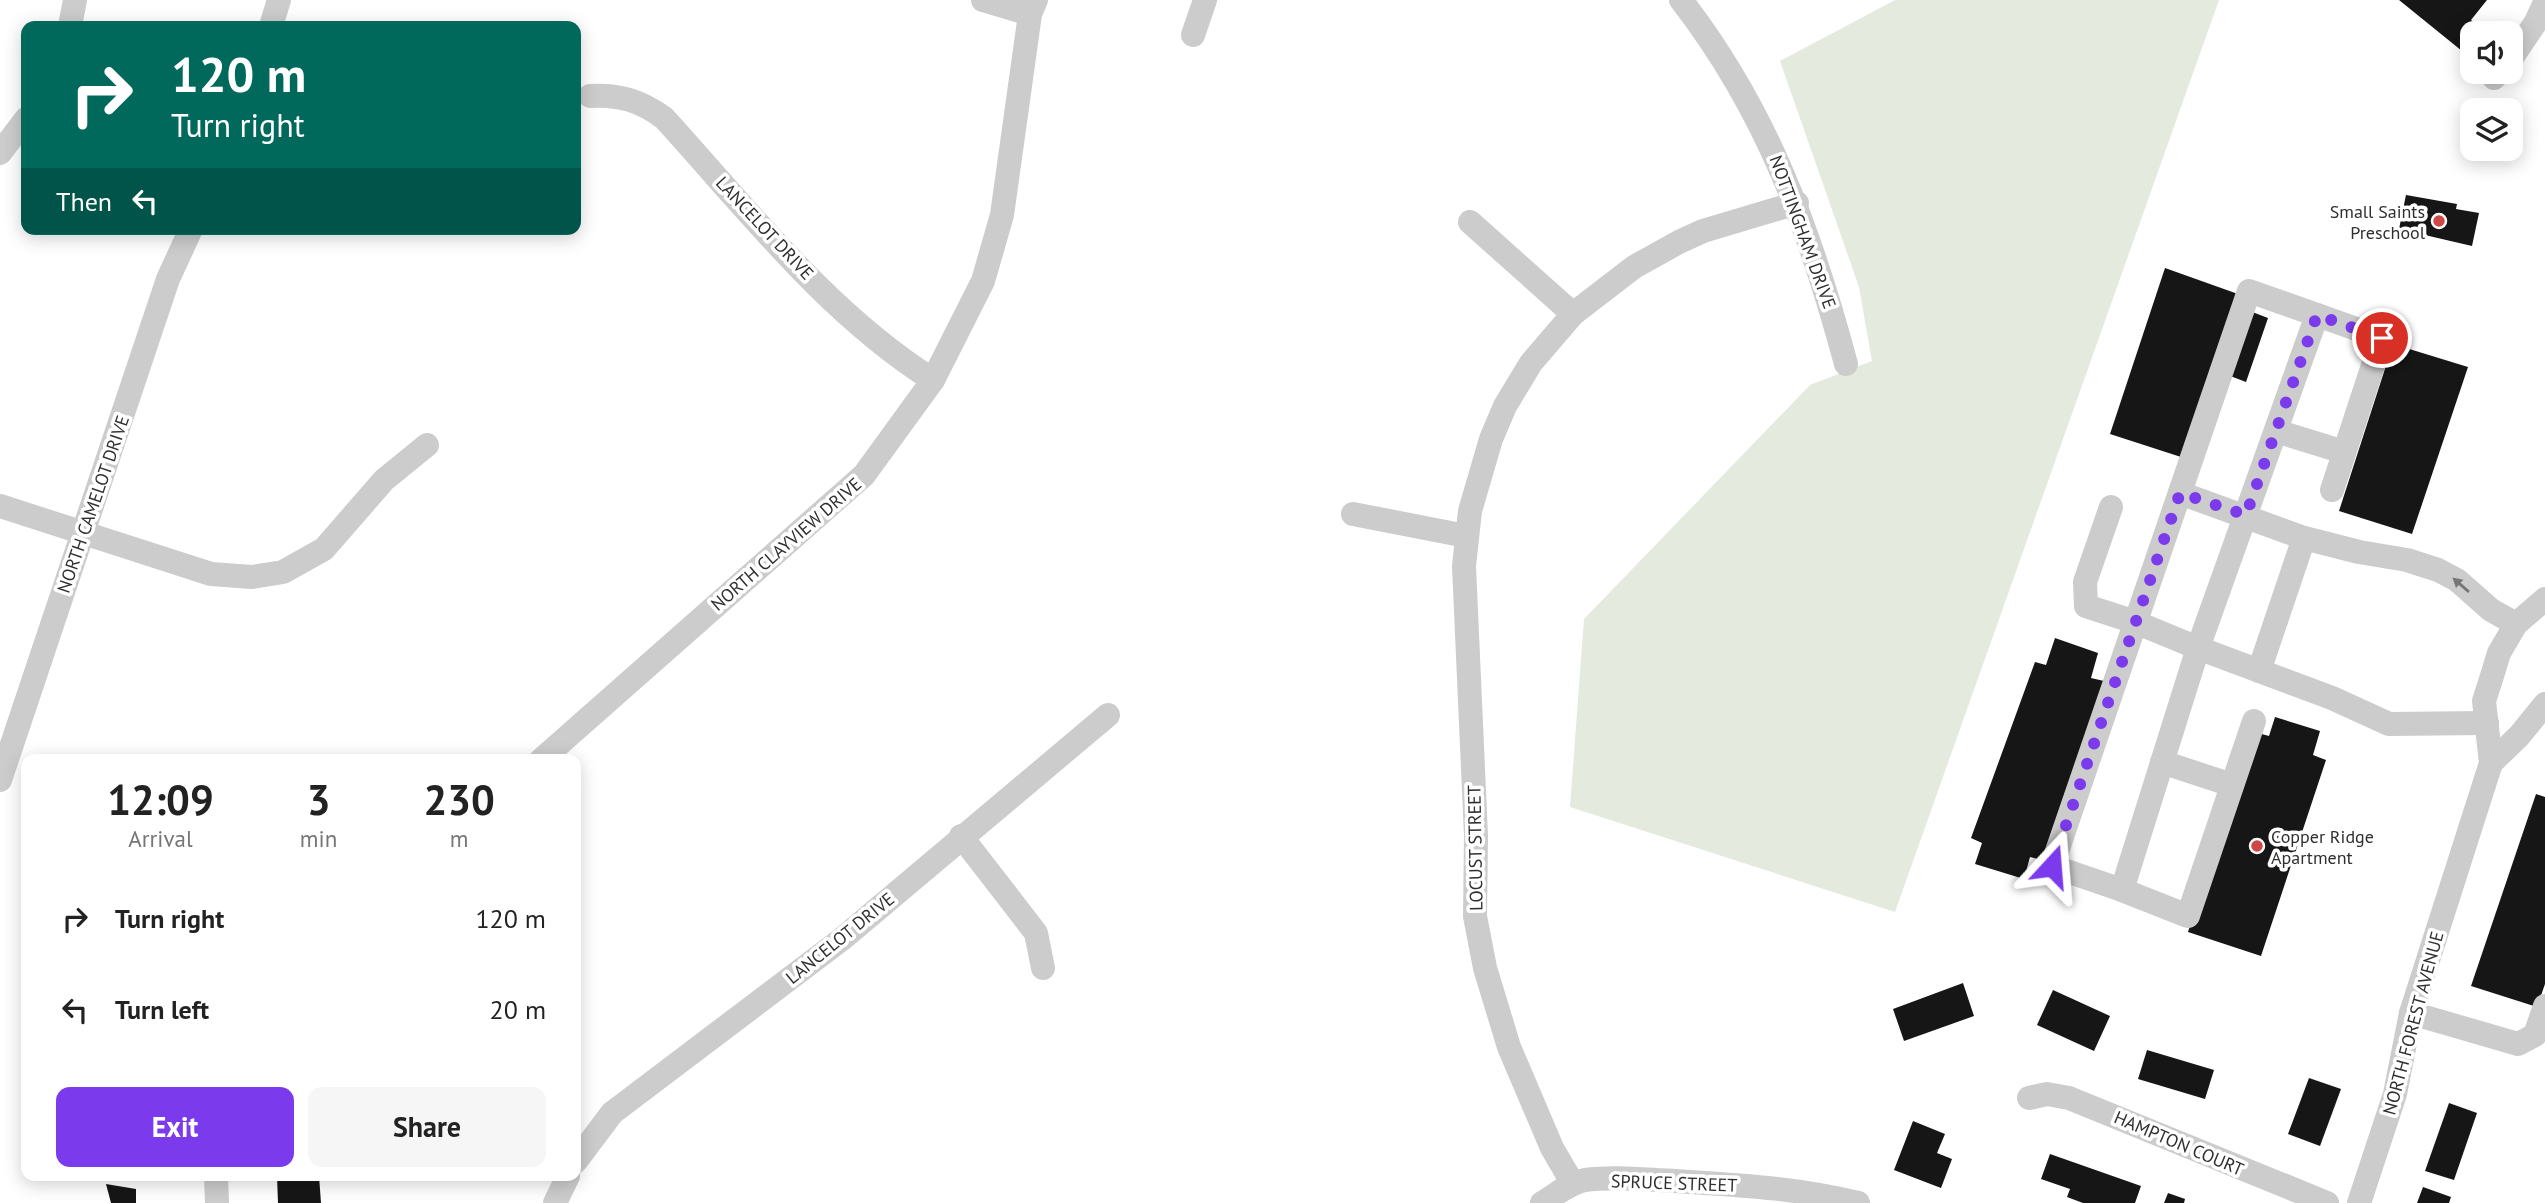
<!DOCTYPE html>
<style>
body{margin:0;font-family:"PT Sans",sans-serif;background:#f6f6f6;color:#222;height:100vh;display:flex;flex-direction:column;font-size:26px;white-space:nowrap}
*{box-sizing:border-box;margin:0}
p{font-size:23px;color:#767676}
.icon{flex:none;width:38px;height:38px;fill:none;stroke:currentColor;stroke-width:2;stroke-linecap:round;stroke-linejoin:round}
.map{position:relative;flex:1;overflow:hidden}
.details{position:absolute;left:21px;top:754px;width:560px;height:427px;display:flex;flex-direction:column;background:#fff;border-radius:14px;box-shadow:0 4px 18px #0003}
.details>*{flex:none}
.banner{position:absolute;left:21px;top:21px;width:560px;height:214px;border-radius:14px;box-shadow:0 4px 18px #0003;background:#00695c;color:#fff;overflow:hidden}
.tools{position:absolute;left:2460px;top:21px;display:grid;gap:14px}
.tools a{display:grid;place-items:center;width:63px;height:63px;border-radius:14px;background:#fff;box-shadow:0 4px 18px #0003;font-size:35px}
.pin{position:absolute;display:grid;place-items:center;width:60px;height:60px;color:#fff;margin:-30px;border:4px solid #fff;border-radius:50%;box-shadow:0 2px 7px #0007}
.me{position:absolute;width:77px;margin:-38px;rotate:19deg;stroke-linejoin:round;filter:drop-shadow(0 0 5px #0008)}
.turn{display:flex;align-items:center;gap:24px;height:147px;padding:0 35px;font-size:32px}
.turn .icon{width:91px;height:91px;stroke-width:2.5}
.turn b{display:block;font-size:49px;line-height:60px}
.then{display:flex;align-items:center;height:66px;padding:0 35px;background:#0003;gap:14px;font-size:26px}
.eta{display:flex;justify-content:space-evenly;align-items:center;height:119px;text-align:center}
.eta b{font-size:42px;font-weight:700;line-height:49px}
.primary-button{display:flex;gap:14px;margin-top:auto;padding:14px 35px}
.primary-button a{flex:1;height:80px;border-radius:14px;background:#7c3aed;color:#fff;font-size:28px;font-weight:700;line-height:80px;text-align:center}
.primary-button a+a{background:#f6f6f6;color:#222}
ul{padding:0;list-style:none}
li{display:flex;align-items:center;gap:21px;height:91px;padding:0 35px}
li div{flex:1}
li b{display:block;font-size:26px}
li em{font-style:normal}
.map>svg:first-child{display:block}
</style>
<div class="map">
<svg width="2545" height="1203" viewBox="0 0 2545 1203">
<rect width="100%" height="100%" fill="#fff"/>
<path fill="#e4eade" d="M 1895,0 L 2219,0 L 1895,912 L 1570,807 L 1584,619 L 1810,385 L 1872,361 L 1859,287 L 1780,61 Z"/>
<g fill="#161616">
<path d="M 2399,0 L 2487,0 L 2471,20 L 2480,28 L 2473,33 L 2462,51 Z"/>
<path d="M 2406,195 L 2457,204 L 2456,209 L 2479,213 L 2472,246 L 2399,229 Z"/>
<path d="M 2165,268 L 2238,294 L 2181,457 L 2110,434 Z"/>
<path d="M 2247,310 L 2268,318 L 2246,382 L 2225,374 Z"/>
<path d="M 2393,344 L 2468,367 L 2412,534 L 2339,511 Z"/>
<path d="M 2055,638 L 2098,653 L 2091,678 L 2104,681 L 2042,860 L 2030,857 L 2024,879 L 1975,864 L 1982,843 L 1971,838 L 2035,662 L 2046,665 Z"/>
<path d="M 2275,717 L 2320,731 L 2313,755 L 2326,760 L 2261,956 L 2188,932 L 2254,732 L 2269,736 Z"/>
<path d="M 2536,794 L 2545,797 L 2545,984 L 2537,1007 L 2471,986 Z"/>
<path d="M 1963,983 L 1974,1016 L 1904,1041 L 1893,1009 Z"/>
<path d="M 2053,990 L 2110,1016 L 2094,1051 L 2037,1025 Z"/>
<path d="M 2147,1050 L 2214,1070 L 2205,1099 L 2138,1079 Z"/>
<path d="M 2309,1078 L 2341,1089 L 2320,1146 L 2288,1134 Z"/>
<path d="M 2449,1103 L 2477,1113 L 2454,1180 L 2425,1171 Z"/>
<path d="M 1913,1121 L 1945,1134 L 1937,1153 L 1952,1159 L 1941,1188 L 1894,1170 Z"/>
<path d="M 2050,1154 L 2141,1186 L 2135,1203 L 2083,1203 L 2067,1197 L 2070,1189 L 2041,1179 Z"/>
<path d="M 277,1176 L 319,1176 L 321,1203 L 278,1203 Z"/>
<path d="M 106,1184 L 136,1189 L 136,1203 L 111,1203 Z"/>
<path d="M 2423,1187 L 2451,1197 L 2449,1203 L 2417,1203 Z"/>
<path d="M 2168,1193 L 2185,1199 L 2184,1203 L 2164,1203 Z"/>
</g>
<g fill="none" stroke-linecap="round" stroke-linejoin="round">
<g stroke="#ccc" stroke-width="24">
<path d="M 983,0 L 1030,14"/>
<path d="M 1681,0 C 1767,111 1810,230 1846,364"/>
<path d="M 70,26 L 75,0"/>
<path d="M 271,26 L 279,0"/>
<path d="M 1193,35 L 1205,0"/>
<path d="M 2511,59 L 2536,22 L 2545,2"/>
<path d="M 2494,78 L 2500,72"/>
<path d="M 590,96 C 619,94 641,101 664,118 C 747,209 828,314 933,380"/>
<path d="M 0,153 L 26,119"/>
<path d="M 1470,222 L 1573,314"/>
<path d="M 2276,431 L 2344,452"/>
<path d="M 2180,493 L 2304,538 L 2259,671"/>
<path d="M 0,506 L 211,574 L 252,577 L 283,572 L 324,549 L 384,480 L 427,445"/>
<path d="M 2111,507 L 2085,582 L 2086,606 L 2135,622 L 2198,648 L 2317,315"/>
<path d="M 1353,514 L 1466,536"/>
<path d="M 2304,538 L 2359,552 L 2407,560 L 2438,570 L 2457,580 L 2491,610 L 2516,624"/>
<path d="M 2254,721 L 2188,916 L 2122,890 L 2198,648 L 2332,698 L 2389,724 L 2487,723"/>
<path d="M 541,760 L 864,475 L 933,380 L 983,281 L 1002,215 L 1030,14 L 1036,0"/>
<path d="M 2162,762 L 2232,785"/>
<path d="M 2491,763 L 2519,736 L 2545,704"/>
<path d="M 0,780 L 168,279 L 191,229"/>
<path d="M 961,836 L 1036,933 L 1043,968"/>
<path d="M 2122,890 L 2052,866 L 2249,291 L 2382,338 L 2332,490"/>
<path d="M 2411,1013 L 2518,1044 L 2535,1035 L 2545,1006"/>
<path d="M 2029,1098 L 2047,1094 L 2069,1098 L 2327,1203"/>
<path d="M 576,1161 L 612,1113 L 842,939 L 1108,715"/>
<path d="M 216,1176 L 217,1203"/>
<path d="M 1573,1184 L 1552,1148 L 1509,1047 L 1485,968 L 1475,916 L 1476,836 L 1464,566 L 1470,511 L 1491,439 L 1505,406 L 1531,363 L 1573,314 L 1634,267 L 1679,242 L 1703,231 L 1797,203"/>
<path d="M 555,1203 L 568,1176"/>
<path d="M 1542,1203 C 1556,1195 1569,1183 1585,1180 C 1614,1176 1647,1180 1676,1181 C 1737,1185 1799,1188 1858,1203"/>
<path d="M 2359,1203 L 2395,1094 L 2411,1013 L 2491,763 L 2484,701 L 2492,676 L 2499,653 L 2516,624 L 2545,599"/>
</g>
</g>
<defs><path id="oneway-solid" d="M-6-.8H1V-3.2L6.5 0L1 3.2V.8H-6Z" transform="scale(1.75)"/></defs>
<use fill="#767676" href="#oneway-solid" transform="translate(2461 585) rotate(-139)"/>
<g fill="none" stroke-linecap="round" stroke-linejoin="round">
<path stroke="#7c3aed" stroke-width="12" stroke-dasharray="0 21.6" d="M 2052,866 L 2180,493 L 2246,515 L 2317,315 L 2382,338"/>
</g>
<g fill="#d04846" stroke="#fff" stroke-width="2.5">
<circle cx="2439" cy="221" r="7"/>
<circle cx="2257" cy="846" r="7"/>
</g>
<g text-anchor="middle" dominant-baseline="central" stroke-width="7" stroke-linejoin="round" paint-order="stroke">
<g font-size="18" fill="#2f2f2f" stroke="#fff" text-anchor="end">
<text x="2425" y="211">Small Saints<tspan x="2425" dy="21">Preschool</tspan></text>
<text x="2271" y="836" text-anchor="start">Copper Ridge<tspan x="2271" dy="21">Apartment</tspan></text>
</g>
<g font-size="18" fill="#2f2f2f" stroke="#fff">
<text transform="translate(765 228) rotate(47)">LANCELOT DRIVE</text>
<text transform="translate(1803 232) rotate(70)">NOTTINGHAM DRIVE</text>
<text transform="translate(93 504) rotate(-71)">NORTH CAMELOT DRIVE</text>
<text transform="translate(786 544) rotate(-41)">NORTH CLAYVIEW DRIVE</text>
<text transform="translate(1475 848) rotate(-91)">LOCUST STREET</text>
<text transform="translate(840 938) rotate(-39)">LANCELOT DRIVE</text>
<text transform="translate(2413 1023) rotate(-75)">NORTH FOREST AVENUE</text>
<text transform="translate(2179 1143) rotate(23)">HAMPTON COURT</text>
<text transform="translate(1674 1183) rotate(2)">SPRUCE STREET</text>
</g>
</g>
</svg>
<div class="tools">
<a><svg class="icon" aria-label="sound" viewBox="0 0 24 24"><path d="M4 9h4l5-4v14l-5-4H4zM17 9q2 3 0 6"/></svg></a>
<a><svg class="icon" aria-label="layers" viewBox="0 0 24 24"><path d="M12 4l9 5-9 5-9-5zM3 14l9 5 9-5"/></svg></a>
</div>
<div class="pin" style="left:2382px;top:338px;background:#d93025"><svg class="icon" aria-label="arrive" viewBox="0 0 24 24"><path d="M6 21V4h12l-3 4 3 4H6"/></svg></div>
<svg class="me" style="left:2052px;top:866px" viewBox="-20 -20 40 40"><path d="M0-17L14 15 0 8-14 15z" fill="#7c3aed" stroke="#fff" stroke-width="4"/></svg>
<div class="banner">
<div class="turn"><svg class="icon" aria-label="right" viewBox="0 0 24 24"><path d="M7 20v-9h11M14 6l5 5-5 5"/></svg><div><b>120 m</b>Turn right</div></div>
<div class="then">Then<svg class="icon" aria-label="left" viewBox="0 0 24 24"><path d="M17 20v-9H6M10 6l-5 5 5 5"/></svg></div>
</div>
<section class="details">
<div class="eta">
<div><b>12:09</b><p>Arrival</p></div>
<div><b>3</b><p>min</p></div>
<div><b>230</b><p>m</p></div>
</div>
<ul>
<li><svg class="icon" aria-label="right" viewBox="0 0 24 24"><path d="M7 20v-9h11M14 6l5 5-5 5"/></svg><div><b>Turn right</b></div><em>120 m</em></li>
<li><svg class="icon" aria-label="left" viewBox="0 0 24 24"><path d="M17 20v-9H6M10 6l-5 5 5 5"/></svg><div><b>Turn left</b></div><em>20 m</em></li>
</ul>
<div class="primary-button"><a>Exit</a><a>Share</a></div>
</section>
</div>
